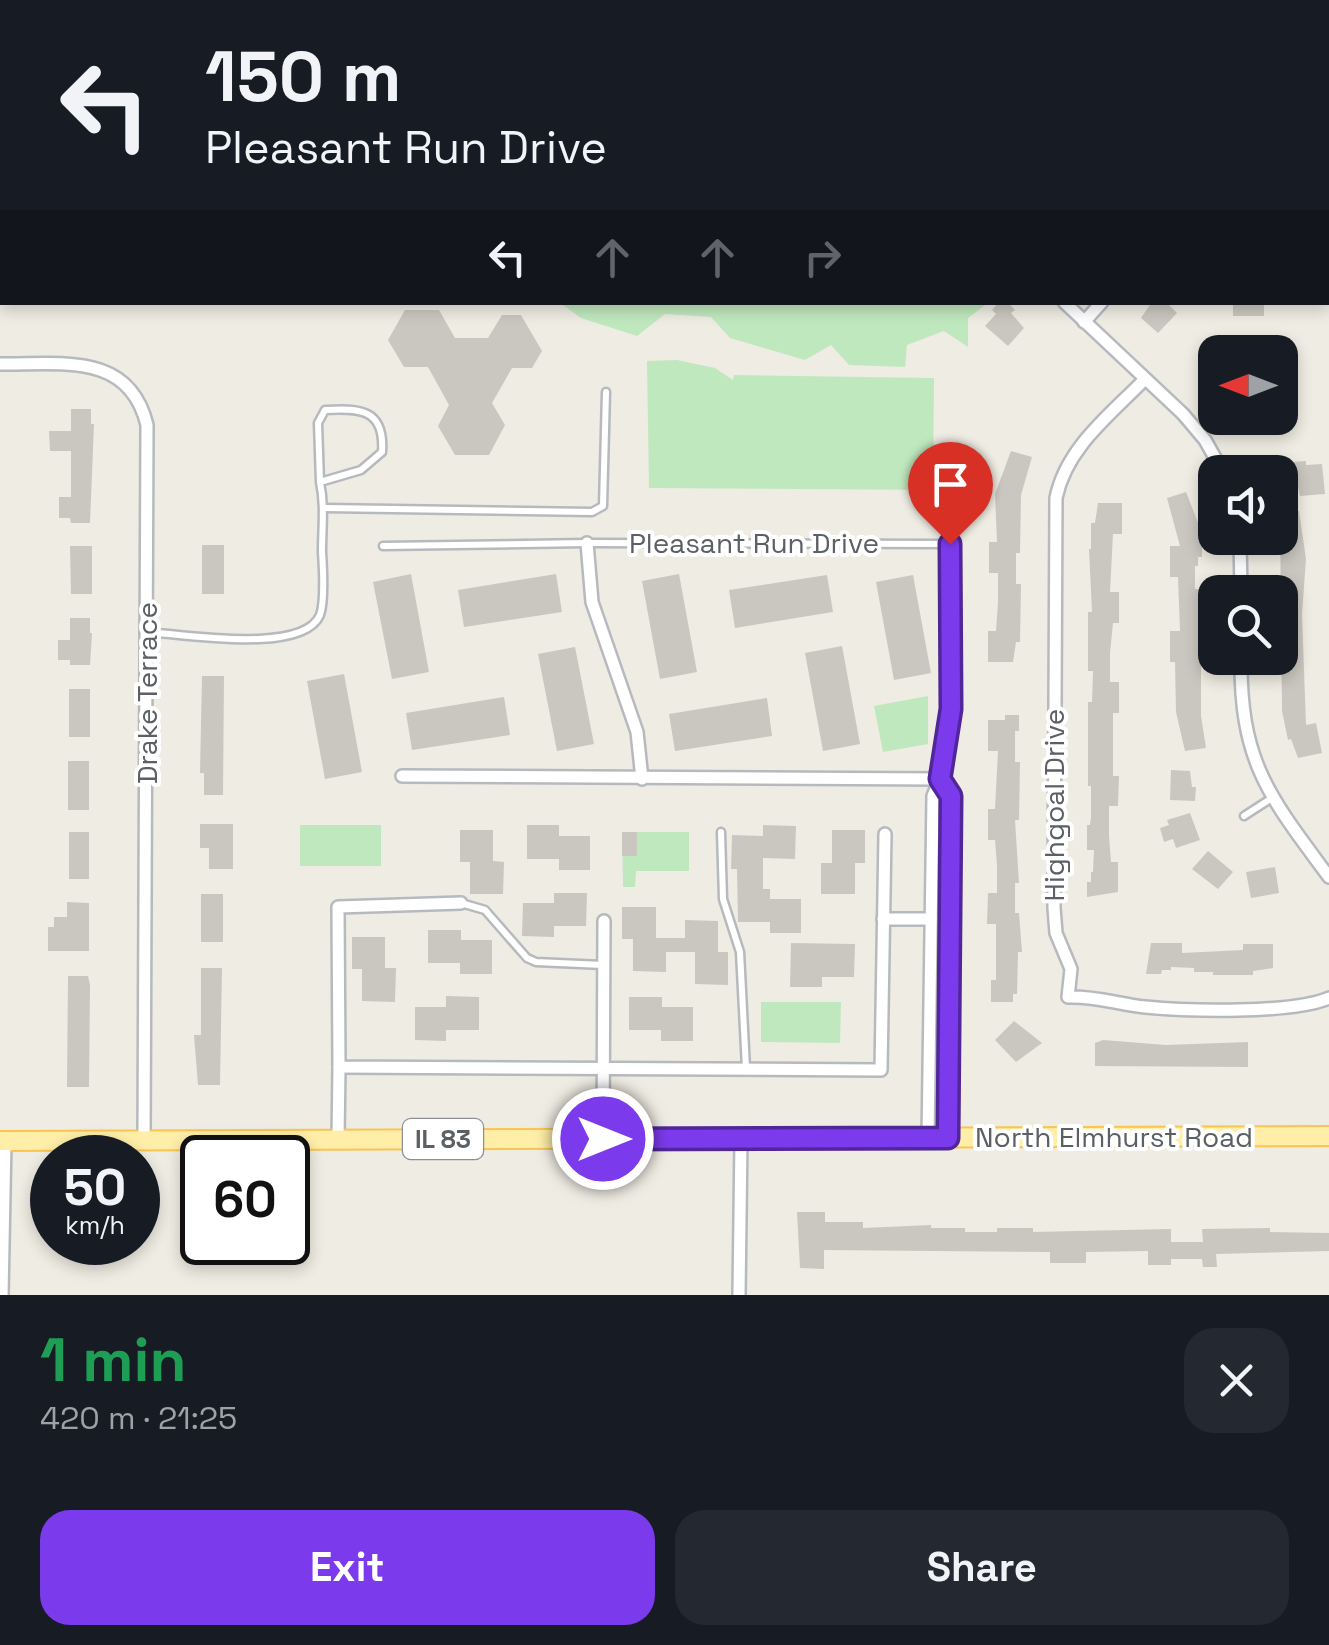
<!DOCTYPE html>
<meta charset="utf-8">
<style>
body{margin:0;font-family:"Space Grotesk",sans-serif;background:#242831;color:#f1f3f6;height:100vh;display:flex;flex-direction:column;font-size:38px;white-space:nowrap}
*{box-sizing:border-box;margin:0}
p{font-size:32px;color:#9ea1a6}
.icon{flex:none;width:55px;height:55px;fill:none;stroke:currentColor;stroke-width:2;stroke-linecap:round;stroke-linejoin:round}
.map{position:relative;height:1295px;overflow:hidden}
.details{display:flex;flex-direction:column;background:#171b24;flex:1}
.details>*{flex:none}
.top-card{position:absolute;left:0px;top:0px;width:1330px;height:305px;box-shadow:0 5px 15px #0003;background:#171b24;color:#f1f3f6;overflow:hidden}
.needle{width:65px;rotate:270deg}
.fabs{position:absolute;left:1198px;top:335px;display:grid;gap:20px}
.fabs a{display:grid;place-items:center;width:100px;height:100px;border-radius:20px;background:#171b24;box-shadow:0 5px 15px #0003;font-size:50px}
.speed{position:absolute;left:30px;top:1135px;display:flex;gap:20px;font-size:50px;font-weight:700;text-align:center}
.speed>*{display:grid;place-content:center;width:130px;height:130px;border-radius:50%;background:#171b24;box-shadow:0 5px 15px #0003;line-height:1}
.speed small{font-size:25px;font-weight:400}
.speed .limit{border:5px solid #111;border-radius:15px;background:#fff;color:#111}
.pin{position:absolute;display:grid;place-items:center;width:85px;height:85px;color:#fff;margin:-102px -42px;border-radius:50% 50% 50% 0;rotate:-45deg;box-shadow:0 0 10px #0007}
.pin .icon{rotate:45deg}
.me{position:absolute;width:110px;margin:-55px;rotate:90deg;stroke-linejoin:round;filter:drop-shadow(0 0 8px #0008)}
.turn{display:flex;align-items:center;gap:35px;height:210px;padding:0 40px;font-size:45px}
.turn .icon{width:130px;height:130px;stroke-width:2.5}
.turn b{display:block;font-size:70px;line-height:85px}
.lanes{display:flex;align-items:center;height:95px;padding:0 40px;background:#0003;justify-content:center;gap:50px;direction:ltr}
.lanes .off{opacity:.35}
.round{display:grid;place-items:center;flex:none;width:105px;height:105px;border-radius:30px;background:#242831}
.overview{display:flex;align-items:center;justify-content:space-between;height:170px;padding:0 40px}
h1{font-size:60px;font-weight:700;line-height:75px;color:#1e9e55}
.primary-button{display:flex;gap:20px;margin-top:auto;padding:20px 40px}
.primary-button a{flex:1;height:115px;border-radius:30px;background:#7c3aed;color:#fff;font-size:40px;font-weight:700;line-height:115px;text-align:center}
.primary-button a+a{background:#242831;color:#f1f3f6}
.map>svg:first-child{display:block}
</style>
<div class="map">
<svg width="1329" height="1295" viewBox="0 0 1329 1295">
<rect width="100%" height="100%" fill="#efece3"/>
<g fill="#c0e8be">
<path d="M 560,303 L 988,303 L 968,318 L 968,347 L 944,331 L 907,345 L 905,367 L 849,365 L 831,345 L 805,360 L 730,338 L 711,317 L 665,314 L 637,336 L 581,318 Z"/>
<path d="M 677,360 L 715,368 L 733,380 L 734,375 L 934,378 L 933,490 L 649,488 L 647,361 Z"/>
<path d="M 928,696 L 928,744 L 883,752 L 874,706 Z"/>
<rect x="300" y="825" width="81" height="41"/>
<path d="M 622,832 L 689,832 L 689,871 L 636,871 L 635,887 L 623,887 Z"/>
<path d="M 761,1002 L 841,1002 L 840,1043 L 761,1042 Z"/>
</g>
<g fill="#cac7c0">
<path d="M 999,302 L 1007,302 L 1015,310 L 1011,313 L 1024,328 L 1008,346 L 985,326 L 996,314 L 992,310 Z"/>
<path d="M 1152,302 L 1166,302 L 1177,313 L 1158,333 L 1141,318 Z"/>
<rect x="1233" y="302" width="31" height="14"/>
<path d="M 405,310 L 439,310 L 455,338 L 488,338 L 502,315 L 521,315 L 542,351 L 532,368 L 512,368 L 492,403 L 505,425 L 489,455 L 455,455 L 438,426 L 449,405 L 428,367 L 404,367 L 388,340 Z"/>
<path d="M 71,409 L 91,409 L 91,424 L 94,424 L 90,523 L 71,523 L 70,518 L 59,518 L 59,497 L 71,497 L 71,451 L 50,451 L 49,431 L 71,431 Z"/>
<path d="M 1011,451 L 1032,457 L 1021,495 L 1020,553 L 1016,553 L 1016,584 L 1021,584 L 1020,642 L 1016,642 L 1013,662 L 988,662 L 988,631 L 996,631 L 998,602 L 998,573 L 989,573 L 989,542 L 997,542 L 995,494 Z"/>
<path d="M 1306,461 L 1306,465 L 1322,464 L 1325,494 L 1300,496 L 1296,477 L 1292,477 L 1291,462 Z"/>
<path d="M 1186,492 L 1202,533 L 1202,557 L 1198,557 L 1198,566 L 1195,566 L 1195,589 L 1202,589 L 1198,651 L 1201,651 L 1201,716 L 1206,748 L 1185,751 L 1176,712 L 1175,662 L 1170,662 L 1170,631 L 1180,631 L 1178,577 L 1170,577 L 1170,546 L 1180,546 L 1167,498 Z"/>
<path d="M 1098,503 L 1122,503 L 1122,534 L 1113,534 L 1110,592 L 1119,592 L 1119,623 L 1113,623 L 1110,653 L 1110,682 L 1119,682 L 1119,713 L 1113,713 L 1113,776 L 1119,776 L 1118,806 L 1109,806 L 1109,836 L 1111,862 L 1118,862 L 1118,892 L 1087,897 L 1087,882 L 1091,882 L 1091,872 L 1093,872 L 1094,850 L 1087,850 L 1087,825 L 1090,825 L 1091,817 L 1091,786 L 1088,786 L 1088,702 L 1092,702 L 1093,671 L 1088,671 L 1088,612 L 1092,612 L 1089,549 L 1091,549 L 1091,523 L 1095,523 Z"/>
<path d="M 1299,511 L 1306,559 L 1302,614 L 1306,725 L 1316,723 L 1322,753 L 1298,758 L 1291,739 L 1288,740 L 1282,711 L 1280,521 L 1281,512 Z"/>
<rect x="202" y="545" width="22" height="49"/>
<path d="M 70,546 L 92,546 L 92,594 L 71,594 Z"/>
<path d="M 411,574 L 429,672 L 392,679 L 373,582 Z"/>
<path d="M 556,574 L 562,612 L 464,627 L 458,590 Z"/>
<path d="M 679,574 L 697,672 L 660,679 L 642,581 Z"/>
<path d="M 827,575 L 833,612 L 735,628 L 729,590 Z"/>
<path d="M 913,575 L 931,673 L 894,680 L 876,582 Z"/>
<path d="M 70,618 L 90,618 L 90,633 L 92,633 L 90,665 L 70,665 L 70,660 L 58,660 L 58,640 L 70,640 Z"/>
<path d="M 842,646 L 860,744 L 823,751 L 805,653 Z"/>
<path d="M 575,647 L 594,744 L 557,751 L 538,654 Z"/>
<path d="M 344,674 L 362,772 L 325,779 L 307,681 Z"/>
<path d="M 202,676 L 224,676 L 223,795 L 204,795 L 204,773 L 200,773 Z"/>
<rect x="69" y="689" width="21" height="48"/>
<path d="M 504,697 L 510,735 L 412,750 L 406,713 Z"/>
<path d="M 767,698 L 772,736 L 675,751 L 669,714 Z"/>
<path d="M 1005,715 L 1019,715 L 1019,731 L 1015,731 L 1015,762 L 1020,762 L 1019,820 L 1015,820 L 1019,883 L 1015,883 L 1015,913 L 1019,913 L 1022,952 L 1018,952 L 1017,994 L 1013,994 L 1013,1002 L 991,1002 L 991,980 L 996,980 L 996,924 L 987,924 L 988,893 L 997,893 L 997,865 L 995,840 L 988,840 L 988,809 L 995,809 L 998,751 L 988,751 L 988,720 L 1005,720 Z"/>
<rect x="68" y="761" width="21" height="49"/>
<path d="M 1171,770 L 1190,771 L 1192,787 L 1196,787 L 1195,801 L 1170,800 Z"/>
<path d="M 1190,813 L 1200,840 L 1176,848 L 1173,839 L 1164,842 L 1160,828 L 1169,825 L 1167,820 Z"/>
<path d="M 200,824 L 233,824 L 233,869 L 209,869 L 209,848 L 200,848 Z"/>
<path d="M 527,825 L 559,825 L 559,836 L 590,836 L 590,870 L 559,870 L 559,859 L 527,859 Z"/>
<path d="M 763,825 L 796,826 L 795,859 L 763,858 L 763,889 L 770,889 L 770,899 L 801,899 L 801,933 L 770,933 L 770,922 L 738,922 L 737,869 L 731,869 L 732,835 L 763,836 Z"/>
<path d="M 460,830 L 493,830 L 493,861 L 504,862 L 503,894 L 470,894 L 470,862 L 460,862 Z"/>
<path d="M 832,830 L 865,830 L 865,863 L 855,863 L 855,894 L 821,894 L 821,863 L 832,863 Z"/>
<rect x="69" y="832" width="20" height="47"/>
<rect x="622" y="832" width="15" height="24"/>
<path d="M 1208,851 L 1233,872 L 1218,889 L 1192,869 Z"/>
<path d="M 1275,867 L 1279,893 L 1251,898 L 1246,872 Z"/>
<path d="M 554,893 L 587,893 L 586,926 L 554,926 L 554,937 L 522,936 L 523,903 L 554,903 Z"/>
<rect x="201" y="894" width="22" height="48"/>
<path d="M 67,902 L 89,903 L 89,951 L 48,951 L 48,927 L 54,927 L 54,917 L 67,917 Z"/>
<path d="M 622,907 L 656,907 L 656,938 L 685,938 L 685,920 L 718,921 L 718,952 L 728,952 L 728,985 L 695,984 L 695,952 L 666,952 L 666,972 L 633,971 L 633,939 L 622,939 Z"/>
<path d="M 428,930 L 461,930 L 461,940 L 492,940 L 492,974 L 460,974 L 460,963 L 428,963 Z"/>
<path d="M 352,937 L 385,937 L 385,968 L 396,968 L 395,1002 L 362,1001 L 362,969 L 352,969 Z"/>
<path d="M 791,943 L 855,944 L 854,977 L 822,977 L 822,987 L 790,987 Z"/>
<path d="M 1151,943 L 1182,943 L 1182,953 L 1243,950 L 1243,944 L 1273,944 L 1273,968 L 1253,971 L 1253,975 L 1213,975 L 1213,972 L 1194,972 L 1194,968 L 1171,967 L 1171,970 L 1162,970 L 1161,974 L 1146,974 Z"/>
<path d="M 201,968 L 222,968 L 220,1085 L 198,1085 L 194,1035 L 201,1035 Z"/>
<path d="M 68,976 L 88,976 L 90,985 L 89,1087 L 67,1087 Z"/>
<path d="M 446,996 L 479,997 L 479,1030 L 446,1030 L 446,1041 L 415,1040 L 415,1007 L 446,1007 Z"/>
<path d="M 629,997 L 662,997 L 662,1007 L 693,1007 L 693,1041 L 661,1041 L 661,1030 L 629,1030 Z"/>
<path d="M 1014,1021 L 1042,1043 L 1016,1062 L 995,1040 Z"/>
<path d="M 1103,1040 L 1166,1045 L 1248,1042 L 1248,1067 L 1095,1066 L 1095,1043 Z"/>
<path d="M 797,1212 L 825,1212 L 825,1222 L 863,1222 L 863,1228 L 931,1225 L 931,1228 L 965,1228 L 965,1232 L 997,1232 L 997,1228 L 1033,1228 L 1033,1232 L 1171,1229 L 1171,1242 L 1203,1242 L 1202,1229 L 1270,1228 L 1270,1232 L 1329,1233 L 1329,1251 L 1216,1254 L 1217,1267 L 1203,1267 L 1202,1259 L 1171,1259 L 1171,1265 L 1148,1265 L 1148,1251 L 1086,1252 L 1086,1263 L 1050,1263 L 1050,1252 L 824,1250 L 824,1269 L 800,1268 Z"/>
</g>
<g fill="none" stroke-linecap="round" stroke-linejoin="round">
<defs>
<g id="service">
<path d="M 325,508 L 592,512 L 603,506 L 606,392"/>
<path d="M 383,546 L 587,543 L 950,544"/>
<path d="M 147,632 C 183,634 303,655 320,615 C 325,601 323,567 322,552 C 322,527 325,506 320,482 L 361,470 L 382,452 C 385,409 360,408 325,410 L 318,423 L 320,482"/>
<path d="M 1244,816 L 1272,798"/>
<path d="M 721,832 L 723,899 L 740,952 L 746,1068"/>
<path d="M 461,903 L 485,910 L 527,958 L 536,962 L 603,965"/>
</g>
<g id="minor">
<path d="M 129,0 L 132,2"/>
<path d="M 546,0 L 546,2"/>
<path d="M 989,0 L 989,2"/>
<path d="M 152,2 L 154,0"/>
<path d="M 369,2 L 369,0"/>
<path d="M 1328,58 L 1329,58"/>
<path d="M 0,154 L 2,154"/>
<path d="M 1328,251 L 1329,251"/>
<path d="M 1064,302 L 1183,414 L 1205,440 L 1223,472"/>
<path d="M 1084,322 L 1102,302"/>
<path d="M 0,364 C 60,365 129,351 147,425 L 144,1139"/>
<path d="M 1144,380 C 1110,415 1066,448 1056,498 L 1054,908 L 1056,933 L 1071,969 L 1068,997 C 1096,996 1118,1004 1145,1007 C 1188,1011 1291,1014 1329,998"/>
<path d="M 1240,538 L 1241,592"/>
<path d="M 587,543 L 592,602 L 637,732 L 642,779"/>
<path d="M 1241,658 C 1240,762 1269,796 1329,877"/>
<path d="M 402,776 L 941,779"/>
<path d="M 941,779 L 951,796 L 948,1138"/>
<path d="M 461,903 L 338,907 L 339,1067 L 881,1070 L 885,834"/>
<path d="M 883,919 L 931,919"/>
<path d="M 928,1138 L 933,796 C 962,731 950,616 950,544"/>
<path d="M 338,1139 L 339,1067"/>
<path d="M 603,1139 L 604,921"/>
<path d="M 2,1295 L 5,1141"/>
<path d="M 739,1295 L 741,1139"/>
</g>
<path id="primary" d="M 0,1141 L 1329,1136"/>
</defs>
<use href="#service" stroke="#b6babe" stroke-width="11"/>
<use href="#minor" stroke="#b6babe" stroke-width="16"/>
<use href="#primary" stroke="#f9c452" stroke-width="22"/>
<use href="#service" stroke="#fff" stroke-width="6"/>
<use href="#minor" stroke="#fff" stroke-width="11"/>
<use href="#primary" stroke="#ffeea8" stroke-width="18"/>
</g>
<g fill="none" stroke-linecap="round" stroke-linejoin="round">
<defs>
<path id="route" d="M 603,1139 L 948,1138 L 951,796 L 940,779 L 951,709 L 950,544"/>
</defs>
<use href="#route" stroke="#51269a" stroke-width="25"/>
<use href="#route" stroke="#7c3aed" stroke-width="18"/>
</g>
<g text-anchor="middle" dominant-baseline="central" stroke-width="8" stroke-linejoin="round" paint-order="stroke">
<rect fill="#fff" stroke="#8c9093" stroke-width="2.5" x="403" y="1119" width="80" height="40" rx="8"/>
<g font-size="25" font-weight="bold" fill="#5b6065">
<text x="443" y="1139">IL 83</text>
</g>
<g font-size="28" fill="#5b6065" stroke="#fff">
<text x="754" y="543">Pleasant Run Drive</text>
<text transform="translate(147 693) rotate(-90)">Drake Terrace</text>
<text transform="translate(1054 805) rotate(-90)">Highgoal Drive</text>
<text x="1114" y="1137">North Elmhurst Road</text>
</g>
</g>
</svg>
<div class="fabs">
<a><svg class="needle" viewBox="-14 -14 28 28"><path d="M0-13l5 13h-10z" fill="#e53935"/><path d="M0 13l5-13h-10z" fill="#9ea1a6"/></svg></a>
<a><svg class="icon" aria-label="sound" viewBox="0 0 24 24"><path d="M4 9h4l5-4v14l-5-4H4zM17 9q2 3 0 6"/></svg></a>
<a><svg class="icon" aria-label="search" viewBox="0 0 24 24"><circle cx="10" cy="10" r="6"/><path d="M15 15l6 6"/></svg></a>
</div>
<div class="speed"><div>50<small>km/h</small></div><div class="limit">60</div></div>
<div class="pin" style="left:950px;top:544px;background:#d93025"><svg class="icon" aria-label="arrive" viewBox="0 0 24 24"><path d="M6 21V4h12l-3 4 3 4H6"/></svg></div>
<svg class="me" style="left:603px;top:1139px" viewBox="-20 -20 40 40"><circle r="17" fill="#7c3aed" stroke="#fff" stroke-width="3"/><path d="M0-11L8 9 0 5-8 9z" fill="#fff"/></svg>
<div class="top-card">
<div class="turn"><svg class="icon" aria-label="left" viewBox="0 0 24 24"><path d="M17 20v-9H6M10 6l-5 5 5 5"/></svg><div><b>150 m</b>Pleasant Run Drive</div></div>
<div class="lanes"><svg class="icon" aria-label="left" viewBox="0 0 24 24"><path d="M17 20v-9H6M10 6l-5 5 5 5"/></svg><svg class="icon off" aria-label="ahead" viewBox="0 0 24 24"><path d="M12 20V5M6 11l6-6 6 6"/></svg><svg class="icon off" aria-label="ahead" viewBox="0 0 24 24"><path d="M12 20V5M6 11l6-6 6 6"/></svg><svg class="icon off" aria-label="right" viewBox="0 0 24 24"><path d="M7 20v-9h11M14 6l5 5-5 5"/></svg></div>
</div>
</div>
<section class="details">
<div class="overview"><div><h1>1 min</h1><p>420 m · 21:25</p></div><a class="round"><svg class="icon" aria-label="close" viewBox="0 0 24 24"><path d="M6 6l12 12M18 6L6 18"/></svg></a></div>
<div class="primary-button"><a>Exit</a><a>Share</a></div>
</section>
